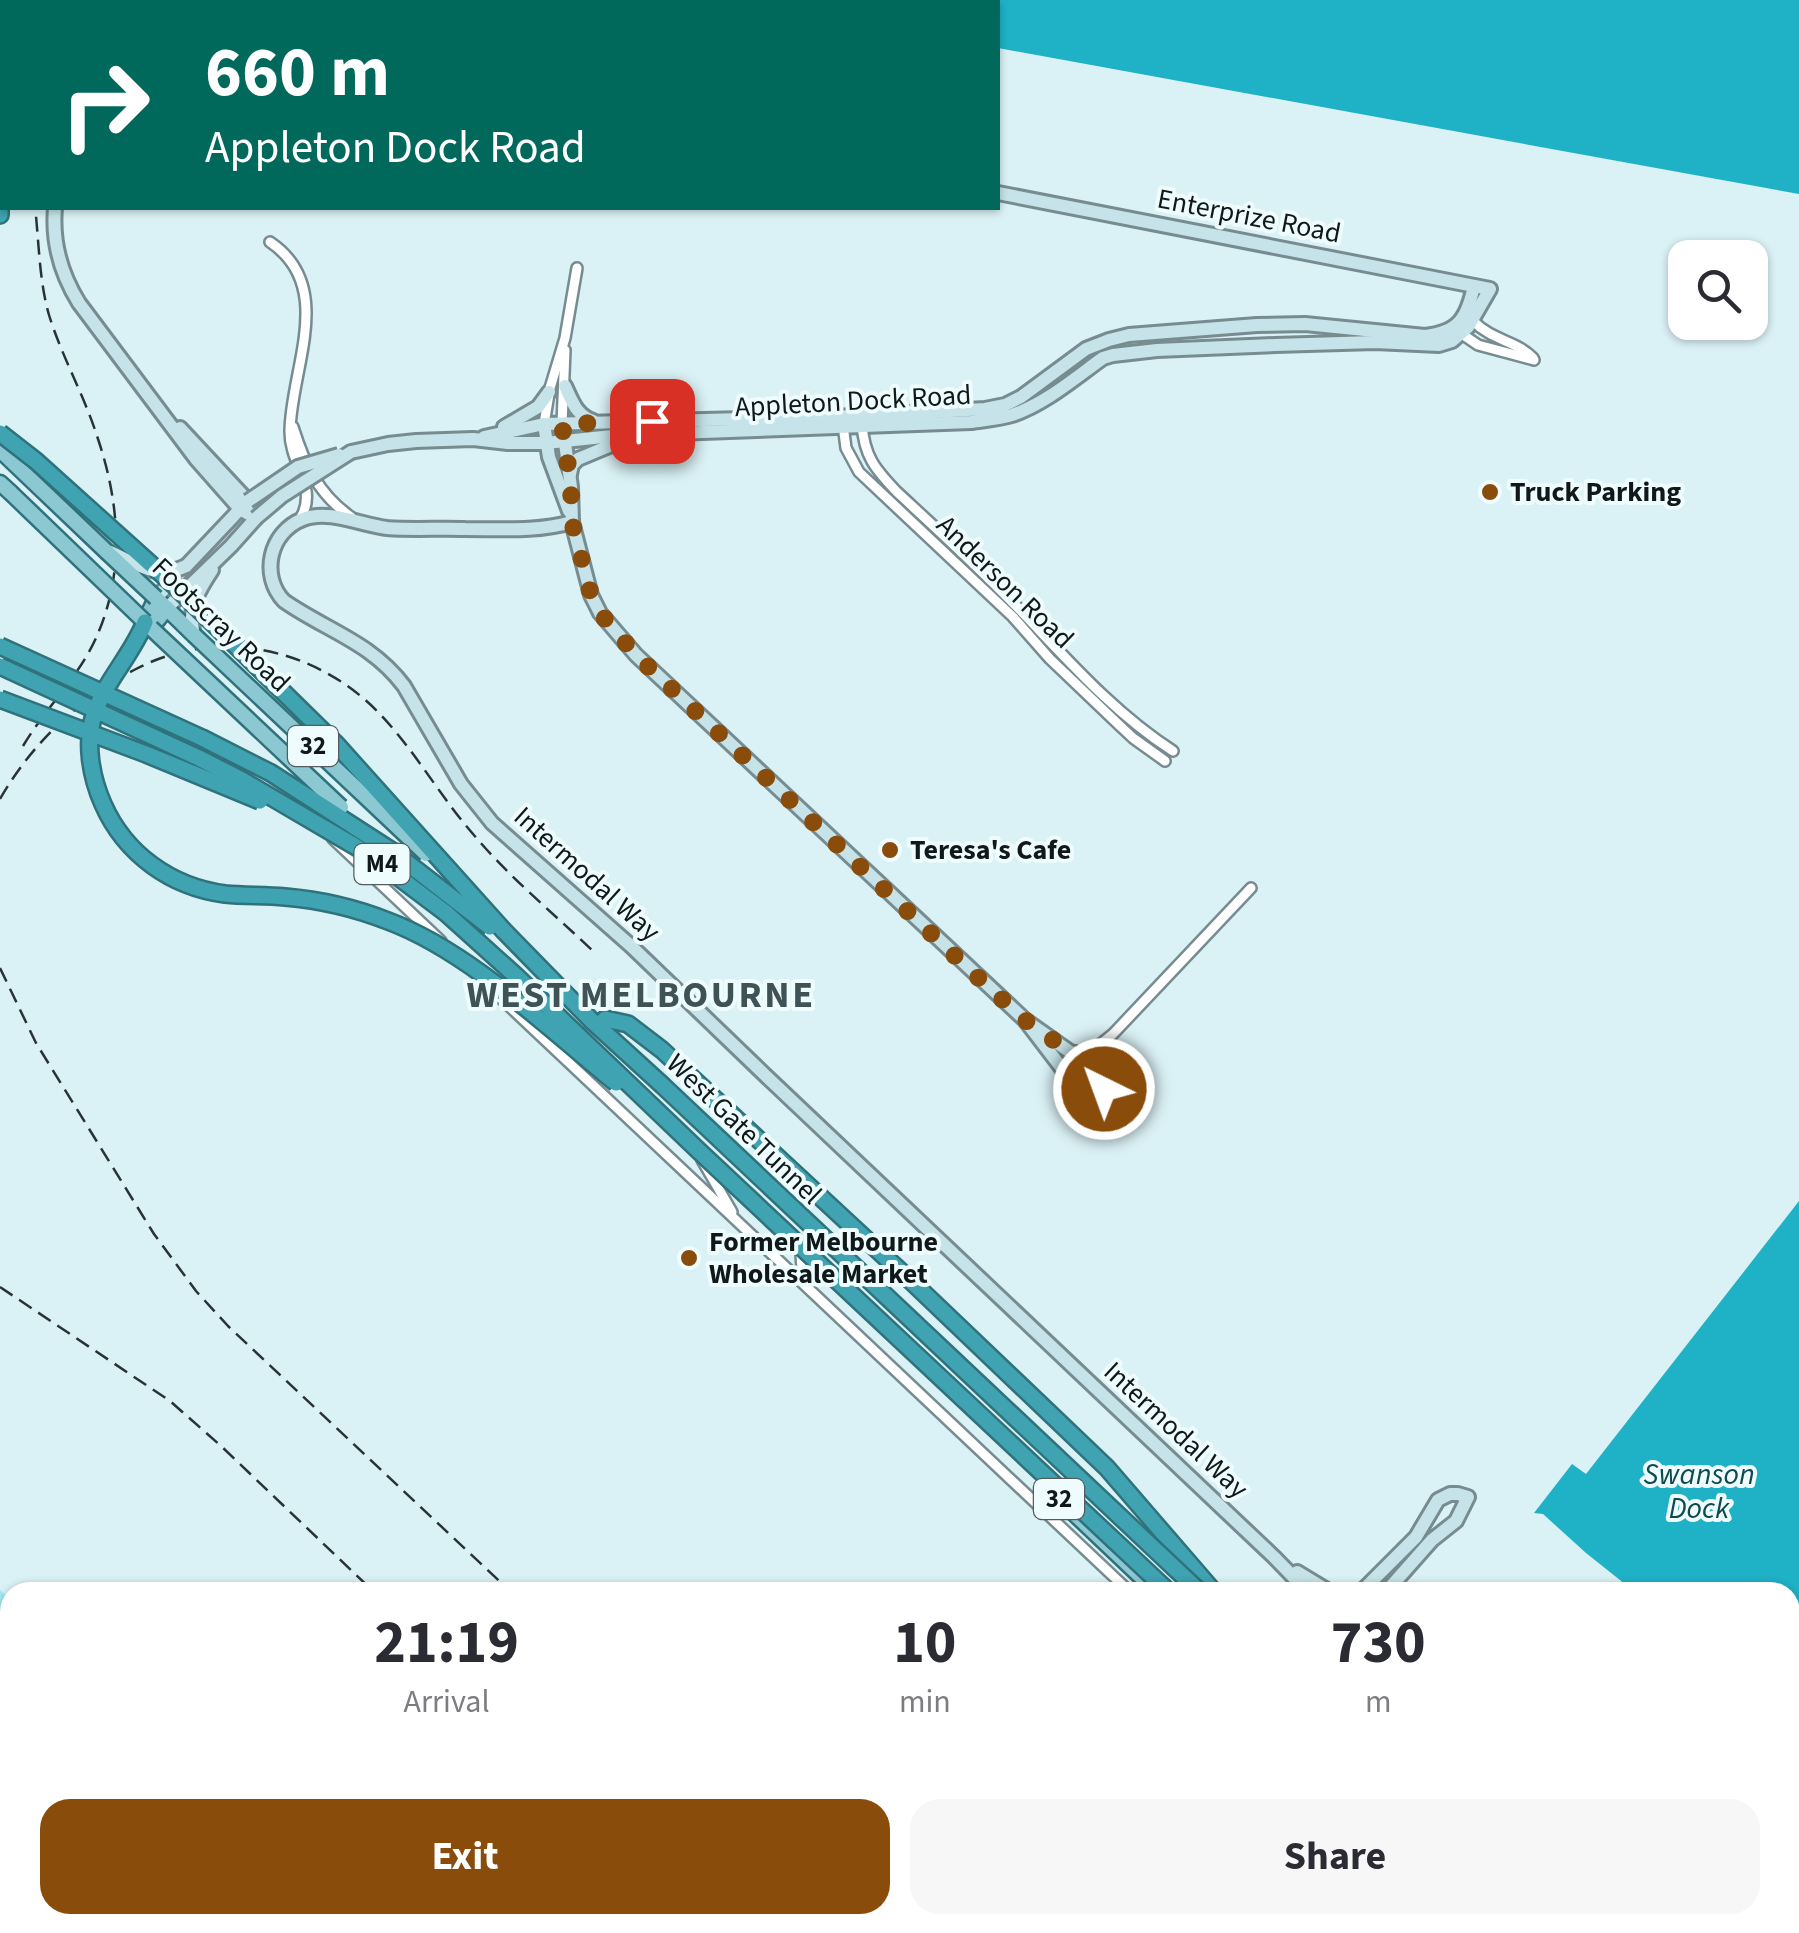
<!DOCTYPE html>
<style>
body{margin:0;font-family:"Source Sans 3",sans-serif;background:#f7f7f7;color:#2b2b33;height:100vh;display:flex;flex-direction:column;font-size:38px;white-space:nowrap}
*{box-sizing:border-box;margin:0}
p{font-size:32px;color:#7c7c81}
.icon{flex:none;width:55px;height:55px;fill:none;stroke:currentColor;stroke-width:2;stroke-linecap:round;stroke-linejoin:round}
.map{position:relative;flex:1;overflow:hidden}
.side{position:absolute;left:0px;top:1582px;width:1800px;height:352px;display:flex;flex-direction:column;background:#fff;border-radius:30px 30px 0 0;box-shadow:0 2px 8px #0004}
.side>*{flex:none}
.guide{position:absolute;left:0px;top:0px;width:1000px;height:210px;box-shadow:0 2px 8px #0004;background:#00695c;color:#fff;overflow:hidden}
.buttons{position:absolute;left:1668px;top:240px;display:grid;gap:20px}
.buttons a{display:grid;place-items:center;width:100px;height:100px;border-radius:20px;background:#fff;box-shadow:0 2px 8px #0004;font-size:50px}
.pin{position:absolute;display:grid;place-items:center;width:85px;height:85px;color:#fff;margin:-42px;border-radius:20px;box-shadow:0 5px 15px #0006}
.me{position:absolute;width:110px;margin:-55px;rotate:318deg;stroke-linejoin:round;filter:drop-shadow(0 0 8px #0008)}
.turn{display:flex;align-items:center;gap:35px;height:210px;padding:0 40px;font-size:45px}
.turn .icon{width:130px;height:130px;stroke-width:2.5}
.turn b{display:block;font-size:70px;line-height:85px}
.eta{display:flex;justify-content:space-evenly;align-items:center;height:170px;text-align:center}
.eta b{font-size:60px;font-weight:700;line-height:70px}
.button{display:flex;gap:20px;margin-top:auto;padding:20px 40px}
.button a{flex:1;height:115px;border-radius:30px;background:#894c0b;color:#fff;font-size:40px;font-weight:700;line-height:115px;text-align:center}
.button a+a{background:#f7f7f7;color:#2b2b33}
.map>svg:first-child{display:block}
</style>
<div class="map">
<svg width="1799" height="1933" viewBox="0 0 1799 1933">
<rect width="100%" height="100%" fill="#daf1f5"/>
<g fill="#a3eaf6">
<path d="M 253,0 L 496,0 L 494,2 L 267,2 Z"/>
<path d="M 0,1590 L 10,1599 L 10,1643 L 0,1639 Z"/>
</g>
<g fill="#1fb2c7">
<path d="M 846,0 L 1799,0 L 1799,194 L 998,48 L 998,2 L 848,2 Z"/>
<path d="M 1799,1201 L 1799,1700 L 1795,1705 L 1790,1703 L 1790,1592 L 1635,1592 L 1586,1553 L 1543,1514 L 1534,1513 L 1572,1464 L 1586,1474 Z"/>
</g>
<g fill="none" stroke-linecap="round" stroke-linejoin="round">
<g stroke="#1fb2c7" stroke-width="10">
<path d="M 0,1615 L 10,1625"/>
<path d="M 319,1925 L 327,1933"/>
</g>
<defs>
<g id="street">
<path d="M 270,242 C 337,287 290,370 290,432 C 290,466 320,488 299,521"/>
<path d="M 1473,321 C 1493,341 1515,340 1533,358"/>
<path d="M 1462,334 L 1478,345 L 1534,360"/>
<path d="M 544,424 L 550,388 L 565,338 L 577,268"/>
<path d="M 562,424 L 565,350"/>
<path d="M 862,424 C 864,456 875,469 897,492 C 938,530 981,569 1020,610 C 1068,660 1114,713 1173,751"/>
<path d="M 843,425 L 846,448 L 859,472 L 1013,617 L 1050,659 L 1117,723 L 1133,738 L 1165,761"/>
<path d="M 293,427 C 305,465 318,494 351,517"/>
<path d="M 333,839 L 441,941"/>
<path d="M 492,990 L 1130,1592"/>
<path d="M 1075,1051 L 1087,1055 L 1113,1034 L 1251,888"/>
<path d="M 1106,1084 L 1105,1055 L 1109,1041"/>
<path d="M 702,1160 L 732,1212"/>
<path d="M 801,1255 L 803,1282"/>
<path d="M 1482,1925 L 1491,1933"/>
</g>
<g id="secondary">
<path d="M 806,0 L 812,2"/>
<path d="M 220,2 L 222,0"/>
<path d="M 55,208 C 52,242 61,274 79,303 L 196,459 L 240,509 L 256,518"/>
<path d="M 565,386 C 572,401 576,415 593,421"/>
<path d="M 544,424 L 549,457 L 569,511"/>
<path d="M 504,427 L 538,407 L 549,392"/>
<path d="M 180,428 L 248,501 L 252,510"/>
<path d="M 564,436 L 571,487 L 572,522 L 591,595 L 600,613 L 636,655 L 1025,1020 L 1090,1066 L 1105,1085 L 1101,1092 C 1091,1099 1085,1096 1077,1088 L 1025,1020"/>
<path d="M 484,437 L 544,424 L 862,416 L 985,409 L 1005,405 L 1021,397 L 1086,349 L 1109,340 L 1129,335 L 1257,325 L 1305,324 L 1425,336 C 1459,332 1467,318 1474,286"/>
<path d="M 351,452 L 388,444 L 416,441 L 473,439 L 508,443 L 546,443 L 622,435 L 971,422 C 984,420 999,419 1012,415 C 1045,404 1075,378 1103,358 L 1113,355 L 1157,350 L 1275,345 L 1375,342 L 1439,345 L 1452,341 L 1468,327 L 1490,289 L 998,193"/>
<path d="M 570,474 L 572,465 L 578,459 L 626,439"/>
<path d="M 572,522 C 536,532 502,529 465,529 C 439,528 413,530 387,528 C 361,525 329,509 303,519 C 269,532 260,576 284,601 C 327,631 371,642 404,686 L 461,784 L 492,823 L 631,946 L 766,1076 L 1274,1557 L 1308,1592"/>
<path d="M 156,598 L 244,505"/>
<path d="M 167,608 L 231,546 L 256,518"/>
<path d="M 194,635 C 187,609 198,591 212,570"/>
<path d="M 1297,1572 L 1330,1592"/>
<path d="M 1361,1592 L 1416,1537 L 1438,1500 L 1450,1494 L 1458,1494 L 1468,1497 L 1456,1521 L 1432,1540 L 1386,1592"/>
<path d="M 963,1933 L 970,1925"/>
</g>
<g id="primary">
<path d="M 0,450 L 107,552"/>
<path d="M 0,483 L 11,493"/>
<path d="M 167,608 L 151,628 L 145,622 L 156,598 L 194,635"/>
<path d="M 1060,1500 L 1157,1592"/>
<path d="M 0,1663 L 10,1672"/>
<path d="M 272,1925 L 280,1933"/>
<path d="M 1508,1925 L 1511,1927"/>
</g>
<g id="highway">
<path d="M 0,210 L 0,215"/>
<path d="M 605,1019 L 628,1024 L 662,1050 L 911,1281 L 1107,1468 L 1214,1592"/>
<path d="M 592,1021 L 661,1084"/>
<path d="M 1520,1925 L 1529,1933"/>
<path d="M 1551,1925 L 1559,1933"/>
</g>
</defs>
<use href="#street" stroke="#778c90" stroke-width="14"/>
<use href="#secondary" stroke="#778c90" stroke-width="18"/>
<use href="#primary" stroke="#2f727c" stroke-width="19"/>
<use href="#highway" stroke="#2f727c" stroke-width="20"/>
<use href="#street" stroke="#fff" stroke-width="9"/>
<use href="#secondary" stroke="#c5e3e8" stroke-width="12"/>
<use href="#primary" stroke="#8cc8d1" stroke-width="14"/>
<use href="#highway" stroke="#3fa3b2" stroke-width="15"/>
<g stroke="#293335" stroke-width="2.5" stroke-dasharray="15 8" stroke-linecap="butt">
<path d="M 23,746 C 46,707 82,674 99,631 C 125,568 119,500 97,436 C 84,395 62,357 49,315 C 40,284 39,248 36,216"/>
<path d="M 0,799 C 32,743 79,699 136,669 C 218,626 317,648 380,714 C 415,751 440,796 473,834 C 509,877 553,913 593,951"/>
<path d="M 0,968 L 36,1043 L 154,1234 L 196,1291 L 228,1326 L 511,1592"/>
<path d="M 0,1287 L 170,1401 L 221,1446 L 374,1592"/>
<path d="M 742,1925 L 757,1933"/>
<path d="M 819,1925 L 831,1933"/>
</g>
<defs>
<g id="secondary-bridge">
<path d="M 248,501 L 298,467 L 339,455"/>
<path d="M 256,518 L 282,496 L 351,452"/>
<path d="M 110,552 C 137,564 157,580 186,566"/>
</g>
<g id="primary-bridge">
<path d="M 11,493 L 145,622"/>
<path d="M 107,552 L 156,598"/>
<path d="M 151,628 L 341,807"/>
<path d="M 194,635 L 426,854"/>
</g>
<g id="highway-bridge">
<path d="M 0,433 L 36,461 L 175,586 L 337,745 L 504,931 L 592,1021"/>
<path d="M 145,622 C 132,655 105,681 94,715 C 85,743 91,777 103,804 C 125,854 171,887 225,894 C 245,896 265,895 285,897 C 321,900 355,908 388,921 C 469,951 549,1029 616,1083"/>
<path d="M 0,646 L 202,738 L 271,773 L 392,851 L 490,927"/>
<path d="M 0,666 L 199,758 L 242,780 L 365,852 L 446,913 L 516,976 L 700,1152 L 1169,1592"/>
<path d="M 0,699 L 146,754 L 260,801"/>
<path d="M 661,1084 L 1200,1592"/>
</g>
</defs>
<use href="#secondary-bridge" stroke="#778c90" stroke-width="18" stroke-linecap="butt"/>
<use href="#primary-bridge" stroke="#2f727c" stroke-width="19" stroke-linecap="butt"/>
<use href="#highway-bridge" stroke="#2f727c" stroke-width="20" stroke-linecap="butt"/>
<use href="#secondary-bridge" stroke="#c5e3e8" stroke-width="12"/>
<use href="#primary-bridge" stroke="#8cc8d1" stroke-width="14"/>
<use href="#highway-bridge" stroke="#3fa3b2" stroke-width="15"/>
</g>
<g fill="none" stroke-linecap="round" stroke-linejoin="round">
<path stroke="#894c0b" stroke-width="18" stroke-dasharray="0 32.4" d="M 652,421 L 562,424 L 571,487 L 572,522 L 591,595 L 600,613 L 636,655 L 972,972 L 1025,1020 L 1090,1066 L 1104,1082 L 1104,1089"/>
</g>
<g fill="#894c0b" stroke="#eefcfe" stroke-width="4">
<circle cx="1490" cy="492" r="10"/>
<circle cx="890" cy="850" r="10"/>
<circle cx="689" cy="1258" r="10"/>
</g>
<g text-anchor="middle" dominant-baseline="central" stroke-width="8" stroke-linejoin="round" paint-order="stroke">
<g fill="#eefcfe" stroke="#535c5e" stroke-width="2.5">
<rect x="288" y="726" width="50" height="40" rx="8"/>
<rect x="354.5" y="844" width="55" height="40" rx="8"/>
<rect x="1034" y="1479" width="50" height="40" rx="8"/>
</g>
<g font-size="25" font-weight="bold" fill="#101819">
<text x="313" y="746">32</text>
<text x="382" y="864">M4</text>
<text x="1059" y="1499">32</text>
</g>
<g font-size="28" fill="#101819" stroke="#eefcfe">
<text transform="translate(1249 216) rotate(11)">Enterprize Road</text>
<text transform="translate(853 401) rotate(-3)">Appleton Dock Road</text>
<text transform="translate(1005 582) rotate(44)">Anderson Road</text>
<text transform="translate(221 625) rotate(44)">Footscray Road</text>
<text transform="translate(587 874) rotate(42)">Intermodal Way</text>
<text transform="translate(744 1129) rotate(44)">West Gate Tunnel</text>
<text transform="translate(1176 1430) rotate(43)">Intermodal Way</text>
</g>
<g font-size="28" font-weight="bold" fill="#101819" stroke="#eefcfe" text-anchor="start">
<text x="1510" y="492">Truck Parking</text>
<text x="910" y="850">Teresa's Cafe</text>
<text x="709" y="1242">Former Melbourne<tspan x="709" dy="32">Wholesale Market</tspan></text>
</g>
<g font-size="30" font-style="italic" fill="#0f4952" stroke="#eefcfe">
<text x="1699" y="1474">Swanson<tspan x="1699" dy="34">Dock</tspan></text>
</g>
<g font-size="38" font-weight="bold" letter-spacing="2.5" fill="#3f5256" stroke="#eefcfe">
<text x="641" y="995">WEST MELBOURNE</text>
</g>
</g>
</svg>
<div class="buttons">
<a><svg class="icon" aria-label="search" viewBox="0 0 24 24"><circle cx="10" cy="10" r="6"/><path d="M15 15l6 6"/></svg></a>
</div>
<div class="pin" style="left:652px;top:421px;background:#d93025"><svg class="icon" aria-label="arrive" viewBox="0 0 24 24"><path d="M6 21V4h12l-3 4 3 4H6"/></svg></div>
<svg class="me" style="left:1104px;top:1089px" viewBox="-20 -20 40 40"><circle r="17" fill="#894c0b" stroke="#fff" stroke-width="3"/><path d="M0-11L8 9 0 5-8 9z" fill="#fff"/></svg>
<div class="guide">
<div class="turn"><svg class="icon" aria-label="right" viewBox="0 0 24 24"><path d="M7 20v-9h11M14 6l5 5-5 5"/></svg><div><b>660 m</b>Appleton Dock Road</div></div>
</div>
<section class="side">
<div class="eta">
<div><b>21:19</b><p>Arrival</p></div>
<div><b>10</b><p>min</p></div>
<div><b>730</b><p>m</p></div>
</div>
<div class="button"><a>Exit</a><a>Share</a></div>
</section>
</div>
